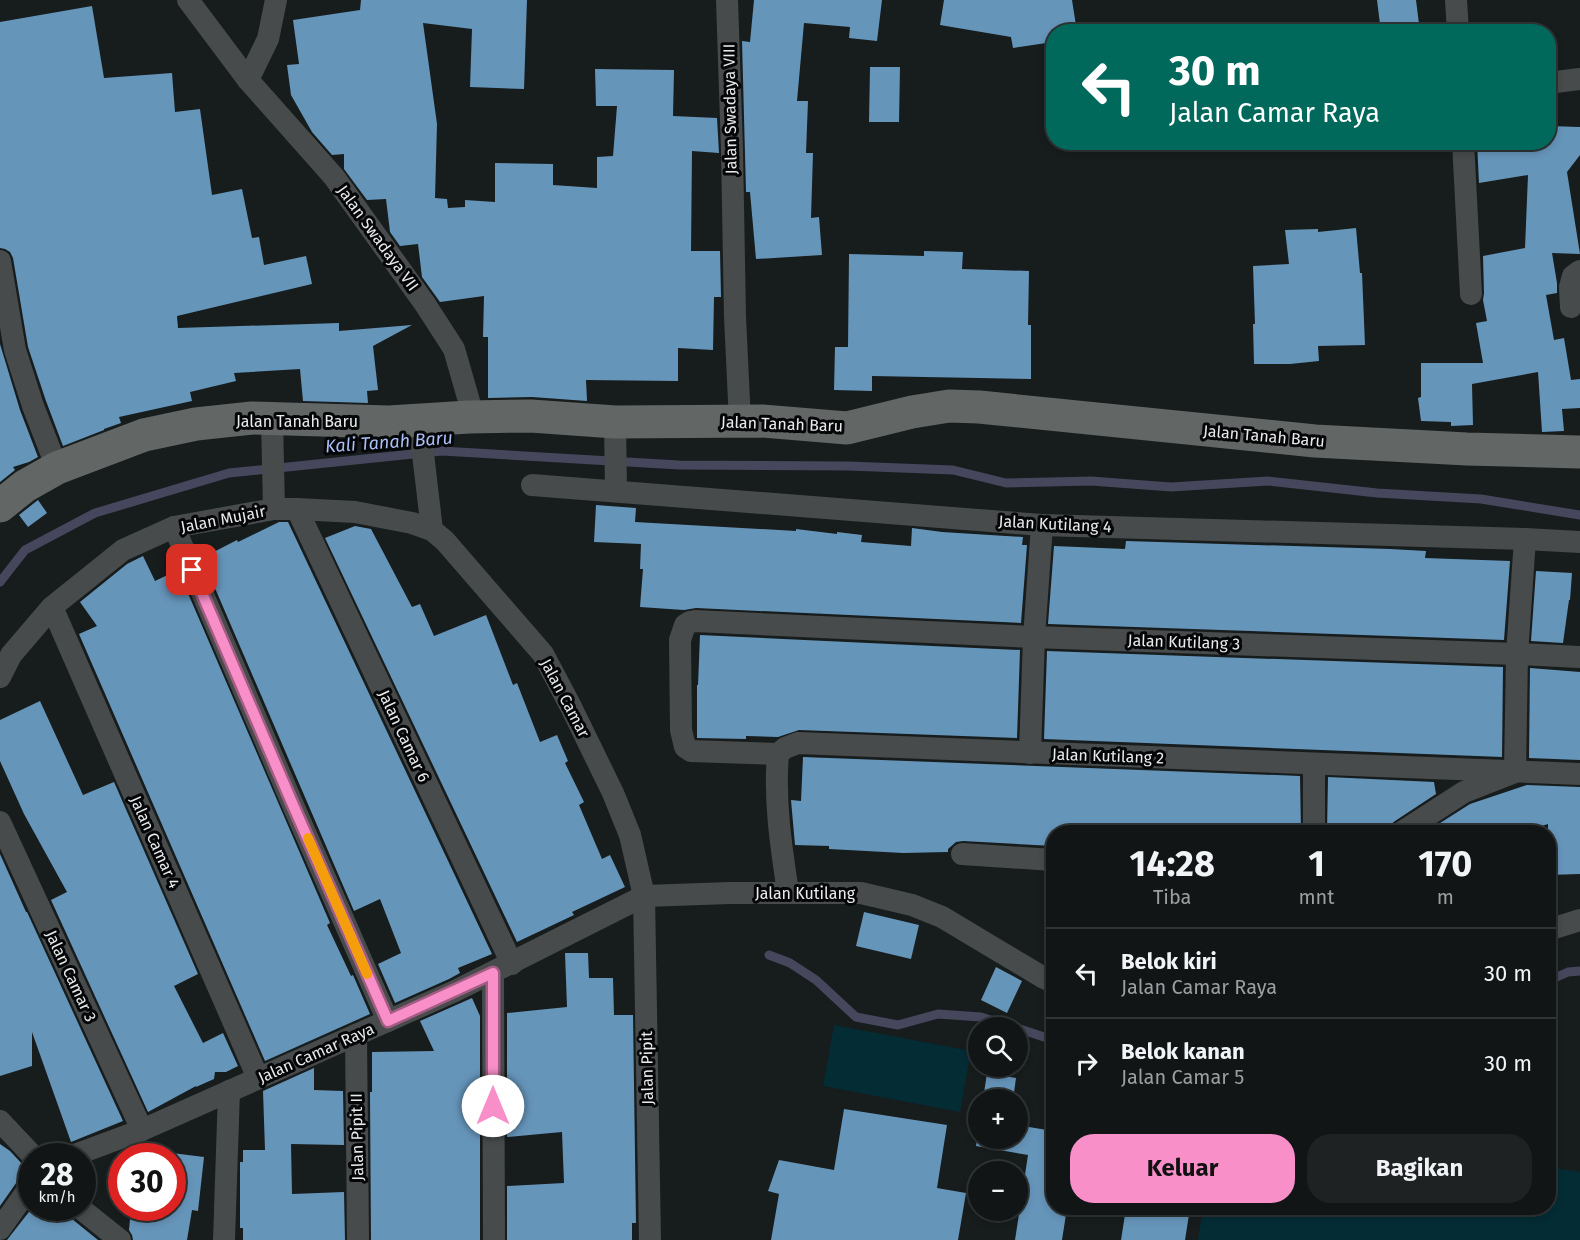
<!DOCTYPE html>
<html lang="id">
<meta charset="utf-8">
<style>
body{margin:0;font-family:"Fira Sans",sans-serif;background:#1e2223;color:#f1f3f6;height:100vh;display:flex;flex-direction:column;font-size:22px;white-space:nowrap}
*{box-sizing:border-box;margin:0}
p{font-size:20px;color:#9c9fa1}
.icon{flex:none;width:33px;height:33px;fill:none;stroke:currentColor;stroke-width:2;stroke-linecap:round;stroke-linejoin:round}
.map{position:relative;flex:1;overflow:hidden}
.panel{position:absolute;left:1046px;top:825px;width:510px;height:390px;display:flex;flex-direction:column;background:#111516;border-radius:24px;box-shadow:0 3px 9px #0003,0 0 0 2px #303435}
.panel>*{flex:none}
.top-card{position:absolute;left:1046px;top:24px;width:510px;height:126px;border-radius:24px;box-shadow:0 3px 9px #0003,0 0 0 2px #303435;background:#00695c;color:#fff;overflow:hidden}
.buttons{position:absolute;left:968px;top:1017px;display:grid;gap:12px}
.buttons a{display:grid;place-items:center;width:60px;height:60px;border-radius:50%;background:#111516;box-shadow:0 3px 9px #0003,0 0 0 2px #303435;font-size:30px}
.speed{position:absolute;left:18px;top:1143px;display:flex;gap:12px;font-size:30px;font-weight:700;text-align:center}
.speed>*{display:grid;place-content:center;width:78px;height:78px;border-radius:50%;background:#111516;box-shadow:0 3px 9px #0003,0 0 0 2px #303435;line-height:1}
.speed small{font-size:15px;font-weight:400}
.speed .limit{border:9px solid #d22;background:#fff;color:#111}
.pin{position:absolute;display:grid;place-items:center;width:51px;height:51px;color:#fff;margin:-26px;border-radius:12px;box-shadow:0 3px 9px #0006}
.me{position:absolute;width:66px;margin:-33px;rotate:0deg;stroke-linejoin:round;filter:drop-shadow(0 0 4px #0008)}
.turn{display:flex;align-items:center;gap:21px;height:126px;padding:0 24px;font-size:27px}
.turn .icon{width:78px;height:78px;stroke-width:2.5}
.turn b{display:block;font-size:42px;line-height:51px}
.eta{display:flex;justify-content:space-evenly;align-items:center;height:102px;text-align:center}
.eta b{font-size:36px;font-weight:700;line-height:42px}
.button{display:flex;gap:12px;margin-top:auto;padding:12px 24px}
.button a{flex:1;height:69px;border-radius:24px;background:#f98fc9;color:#111;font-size:24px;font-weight:700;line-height:69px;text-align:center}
.button a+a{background:#1e2223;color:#f1f3f6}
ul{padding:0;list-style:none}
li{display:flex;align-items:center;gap:18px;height:90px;padding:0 24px;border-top:2px solid #303435}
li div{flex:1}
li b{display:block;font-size:22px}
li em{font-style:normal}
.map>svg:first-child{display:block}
</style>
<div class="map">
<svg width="1580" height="1240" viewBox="0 0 1580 1240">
<rect width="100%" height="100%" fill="#171c1d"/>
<g fill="#042c35">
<path d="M 834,1025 L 971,1051 L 960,1112 L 823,1086 Z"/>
<path d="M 1548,1167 L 1580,1172 L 1580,1240 L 1198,1240 L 1203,1208 L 1548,1208 Z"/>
</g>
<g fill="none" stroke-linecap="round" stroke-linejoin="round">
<g stroke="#46465d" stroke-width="9">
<path d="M 0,582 L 25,550 L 95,513 L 229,473 L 442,451 L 679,465 L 848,466 L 953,470 L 1006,483 L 1091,481 L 1171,487 L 1268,481 L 1377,493 L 1481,499 L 1580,515"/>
<path d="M 769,955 L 790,963 L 816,980 L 856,1017 L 898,1025 L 938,1014 L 981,1017 L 1015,1028"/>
<path d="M 1548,981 L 1568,972 L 1580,971"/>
<path d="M 1017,1028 L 1053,1040"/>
</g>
</g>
<g fill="#6695ba">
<path d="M 361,0 L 527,0 L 524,89 L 470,87 L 472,29 L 423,23 L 437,124 L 435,198 L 447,199 L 448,208 L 465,207 L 465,200 L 495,202 L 495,163 L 553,164 L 553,185 L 597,188 L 597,157 L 613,156 L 617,106 L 596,106 L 595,69 L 674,70 L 673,116 L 717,118 L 719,153 L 692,151 L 691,251 L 720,251 L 721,297 L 714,297 L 713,350 L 678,348 L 678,381 L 586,380 L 587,401 L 532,397 L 488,398 L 488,337 L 483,337 L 484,296 L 440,302 L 422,277 L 418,244 L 400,246 L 390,232 L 386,199 L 367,200 L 344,169 L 344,154 L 332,155 L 312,132 L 291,95 L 287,65 L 299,64 L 293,20 L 360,10 Z"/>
<path d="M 754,0 L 882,0 L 877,41 L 849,38 L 850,27 L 804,23 L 797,101 L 808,101 L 806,153 L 813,153 L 811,218 L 819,217 L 822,255 L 756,259 L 750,192 L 746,192 L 742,41 L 750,42 Z"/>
<path d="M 944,0 L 1072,0 L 1077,32 L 1053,32 L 1053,42 L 1013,48 L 1011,37 L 940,25 Z"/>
<path d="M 1377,0 L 1416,0 L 1420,32 L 1381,32 Z"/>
<path d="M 92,6 L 104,78 L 172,73 L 175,112 L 200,109 L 212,195 L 242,189 L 252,238 L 259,237 L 264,265 L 306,256 L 312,284 L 177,316 L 178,328 L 339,323 L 339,331 L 412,325 L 373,346 L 378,390 L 367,391 L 368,403 L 303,401 L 300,369 L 234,373 L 236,381 L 190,392 L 192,401 L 119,417 L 121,423 L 104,429 L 104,430 L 63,446 L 46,401 L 28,347 L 13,258 L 10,252 L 5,249 L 0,248 L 0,22 Z"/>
<path d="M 870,67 L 900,67 L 899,122 L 869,122 Z"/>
<path d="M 1548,126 L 1580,127 L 1580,155 L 1567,172 L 1580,254 L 1552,253 L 1557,283 L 1557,293 L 1546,295 L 1554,340 L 1564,338 L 1571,380 L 1580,379 L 1580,408 L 1562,409 L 1564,431 L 1542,432 L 1538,372 L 1472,384 L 1473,425 L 1451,426 L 1451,422 L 1421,421 L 1418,398 L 1421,397 L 1421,363 L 1483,363 L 1476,323 L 1487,321 L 1483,300 L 1484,293 L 1483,256 L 1525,248 L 1528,175 L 1479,183 L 1477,142 L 1548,142 Z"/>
<path d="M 1356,228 L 1360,273 L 1362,273 L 1365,345 L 1318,346 L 1319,361 L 1290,364 L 1254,364 L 1253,324 L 1255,324 L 1253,266 L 1289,264 L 1285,230 L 1318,229 L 1318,232 Z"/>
<path d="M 924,251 L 963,252 L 962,269 L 1029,271 L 1028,325 L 1031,325 L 1031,379 L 872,376 L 872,391 L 834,390 L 835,347 L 848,347 L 849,254 L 924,256 Z"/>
<path d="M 0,344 L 20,410 L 38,457 L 29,462 L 13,467 L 15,470 L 0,482 Z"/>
<path d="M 38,500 L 47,513 L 28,527 L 19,515 Z"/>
<path d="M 596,505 L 636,508 L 635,522 L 796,531 L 796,529 L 837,534 L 837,532 L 862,535 L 861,542 L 911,546 L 912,528 L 942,532 L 1023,537 L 1022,545 L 1027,545 L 1021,623 L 696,608 L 684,610 L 640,607 L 643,569 L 640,569 L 641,544 L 594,542 Z"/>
<path d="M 279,522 L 288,522 L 492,954 L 458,968 L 460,973 L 449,979 L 395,1003 L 378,964 L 401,953 L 380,899 L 354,911 L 202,558 L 237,540 L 238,542 Z"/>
<path d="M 355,526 L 371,529 L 412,607 L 420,604 L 434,636 L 486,615 L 513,685 L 517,683 L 540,742 L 557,735 L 568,761 L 565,763 L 584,802 L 579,805 L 602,859 L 610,855 L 625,887 L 572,912 L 574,915 L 517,942 L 325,538 Z"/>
<path d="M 1126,541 L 1390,549 L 1426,551 L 1425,558 L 1510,561 L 1504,640 L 1048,624 L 1054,546 L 1125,549 Z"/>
<path d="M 143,556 L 155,581 L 178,570 L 330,923 L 327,925 L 351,976 L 353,975 L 370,1014 L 265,1061 L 79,634 L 97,626 L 80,602 L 127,564 Z"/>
<path d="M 1536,571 L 1572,573 L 1570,600 L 1569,600 L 1563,643 L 1531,641 Z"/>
<path d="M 700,635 L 1020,650 L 1017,738 L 799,730 L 778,737 L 746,736 L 746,739 L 697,738 L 697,685 L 698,685 Z"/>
<path d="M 1047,651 L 1503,667 L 1502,757 L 1044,739 Z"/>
<path d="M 1530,668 L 1580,672 L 1580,760 L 1529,758 Z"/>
<path d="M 40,701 L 83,795 L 114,782 L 198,974 L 174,986 L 203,1043 L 223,1033 L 238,1066 L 226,1072 L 215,1072 L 214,1079 L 196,1087 L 196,1086 L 148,1112 L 51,900 L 67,892 L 24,814 L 0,761 L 0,720 Z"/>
<path d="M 803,757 L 1300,776 L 1301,832 L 1053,832 L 1053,846 L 963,841 L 956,842 L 948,849 L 948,852 L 903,853 L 829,849 L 829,846 L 795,845 L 791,800 L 801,801 Z"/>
<path d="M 1328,777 L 1434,782 L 1436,794 L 1395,821 L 1390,825 L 1389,832 L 1327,832 Z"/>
<path d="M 1527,785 L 1580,787 L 1580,874 L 1548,875 L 1548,824 L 1522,832 L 1426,832 L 1470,804 Z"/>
<path d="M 0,854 L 26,912 L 27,912 L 123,1121 L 71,1142 L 32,1032 L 32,1066 L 0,1076 Z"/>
<path d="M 864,912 L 919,925 L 911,959 L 856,946 Z"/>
<path d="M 565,953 L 588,953 L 589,978 L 613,978 L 614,1015 L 633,1015 L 636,1223 L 632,1223 L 632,1240 L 507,1240 L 507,1186 L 564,1183 L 562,1132 L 507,1137 L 507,1013 L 567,1007 Z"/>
<path d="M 996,967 L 1022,981 L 1007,1013 L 981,1000 Z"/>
<path d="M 472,998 L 480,1016 L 480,1240 L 371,1240 L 370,1092 L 372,1092 L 372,1052 L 434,1051 L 420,1021 Z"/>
<path d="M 314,1068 L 314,1090 L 343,1091 L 344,1145 L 291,1144 L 292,1194 L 344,1192 L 345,1240 L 243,1240 L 243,1228 L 240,1228 L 240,1162 L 243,1162 L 243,1150 L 265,1150 L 263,1091 Z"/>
<path d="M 987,1073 L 1016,1078 L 1013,1100 L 983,1100 Z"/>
<path d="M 844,1109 L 947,1125 L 937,1188 L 966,1193 L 958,1240 L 771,1240 L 779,1194 L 768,1191 L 779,1160 L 834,1170 Z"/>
<path d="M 1017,1125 L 1053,1131 L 1053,1208 L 1067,1208 L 1062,1240 L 1015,1240 L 1028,1155 L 976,1146 L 978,1132 L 978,1138 L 1017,1138 Z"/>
<path d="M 0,1144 L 10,1151 L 23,1165 L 32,1169 L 32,1171 L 26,1172 L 21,1176 L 0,1206 Z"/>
<path d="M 172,1153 L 204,1157 L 198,1211 L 192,1210 L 187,1240 L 133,1240 L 132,1235 L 129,1230 L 131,1208 L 172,1208 Z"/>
<path d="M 32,1208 L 67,1208 L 68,1213 L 72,1219 L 98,1240 L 7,1240 Z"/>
<path d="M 1126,1208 L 1190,1208 L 1185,1240 L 1121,1240 Z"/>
</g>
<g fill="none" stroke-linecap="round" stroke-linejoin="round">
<g stroke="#484b4b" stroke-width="22">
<path d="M 188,0 L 248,80 L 334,177 L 425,304 L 454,349 L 469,401 L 469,417"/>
<path d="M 727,0 L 732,150 L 735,317 L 740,422"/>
<path d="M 1456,0 L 1458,32"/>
<path d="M 248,80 L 268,39 L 276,0"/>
<path d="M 1548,83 L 1580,79"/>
<path d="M 1463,142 L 1471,294"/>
<path d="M 0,261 L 15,350 L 33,406 L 57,468"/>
<path d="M 1571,307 L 1570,287 L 1573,276 L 1580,271"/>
<path d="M 272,419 L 274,509"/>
<path d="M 419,420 L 432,530"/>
<path d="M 615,422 L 616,491"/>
<path d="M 532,485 L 1042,525 L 1525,539 L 1580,542"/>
<path d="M 297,509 L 512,964"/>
<path d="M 174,527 L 293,805 L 388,1021"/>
<path d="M 52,607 L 258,1078"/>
<path d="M 0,677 L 11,655 L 52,607 L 123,550 L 174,527 L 274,509 L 297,509 L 355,512 L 412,523 L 432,530 L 445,541 L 543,654 L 571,707 L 613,793 L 630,835 L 644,896 L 650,1240"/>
<path d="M 1030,753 L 1034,637 L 1042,525"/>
<path d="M 778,754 L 691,751 L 685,747 L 681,730 L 680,640 L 685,625 L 690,622 L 695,621 L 1034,637 L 1517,654 L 1580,657"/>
<path d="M 1314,764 L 1314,832"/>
<path d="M 0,822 L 142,1130"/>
<path d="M 1402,832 L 1464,792 L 1515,772 L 1517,654 L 1525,539"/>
<path d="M 962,854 L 1053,860"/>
<path d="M 788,892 C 781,846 774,800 778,754 L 785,748 L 798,743 L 1580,774"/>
<path d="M 1548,930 L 1580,920"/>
<path d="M 493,973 L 494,1240"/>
<path d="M 356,1035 L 358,1240"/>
<path d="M 0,1121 L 33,1156"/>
<path d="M 72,1156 L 142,1130 L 455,991 L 644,896 L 730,893 L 861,893 L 912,905 L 942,917 L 1044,978 L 1053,982"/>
<path d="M 80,1208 L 120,1240"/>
<path d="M 0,1229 L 32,1184"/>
<path d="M 224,1240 L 229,1091"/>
</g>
<path stroke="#626665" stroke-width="33" d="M 0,506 L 25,486 L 57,468 L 144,435 L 196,424 L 252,418 L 389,422 L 469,417 L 531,416 L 615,422 L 762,421 L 847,428 L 912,412 L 949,406 L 979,407 L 1315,441 L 1467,449 L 1580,452"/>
</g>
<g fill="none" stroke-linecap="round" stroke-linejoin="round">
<defs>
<path id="route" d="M 192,570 L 293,805 L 388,1021 L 493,973 L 493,1106"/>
</defs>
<use href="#route" stroke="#a25d83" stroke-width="15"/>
<use href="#route" stroke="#f98fc9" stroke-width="10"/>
<path stroke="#f59e0b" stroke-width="10" d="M 308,838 L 367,974"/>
</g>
<g text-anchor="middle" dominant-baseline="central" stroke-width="6" stroke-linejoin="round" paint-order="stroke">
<g font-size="16" fill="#e8ebec" stroke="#050607">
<text transform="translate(730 109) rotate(-91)">Jalan Swadaya VIII</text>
<text transform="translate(378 238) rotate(54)">Jalan Swadaya VII</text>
<text x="297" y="421">Jalan Tanah Baru</text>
<text transform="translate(782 424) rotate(2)">Jalan Tanah Baru</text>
<text transform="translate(1264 436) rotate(5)">Jalan Tanah Baru</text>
<text transform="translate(223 519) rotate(-11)">Jalan Mujair</text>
<text transform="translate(1055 524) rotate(3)">Jalan Kutilang 4</text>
<text transform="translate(1184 642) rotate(2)">Jalan Kutilang 3</text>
<text transform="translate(565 698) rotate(62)">Jalan Camar</text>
<text transform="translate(404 736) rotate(65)">Jalan Camar 6</text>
<text transform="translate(1108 756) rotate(2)">Jalan Kutilang 2</text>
<text transform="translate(155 842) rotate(66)">Jalan Camar 4</text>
<text x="805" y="893">Jalan Kutilang</text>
<text transform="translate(71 976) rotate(65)">Jalan Camar 3</text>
<text transform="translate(316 1053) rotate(-24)">Jalan Camar Raya</text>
<text transform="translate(647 1068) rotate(-91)">Jalan Pipit</text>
<text transform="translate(357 1137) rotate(-91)">Jalan Pipit II</text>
</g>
<g font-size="18" font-style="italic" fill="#aabef8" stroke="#050607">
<text transform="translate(389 442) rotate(-4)">Kali Tanah Baru</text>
</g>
</g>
</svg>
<div class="buttons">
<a><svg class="icon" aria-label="search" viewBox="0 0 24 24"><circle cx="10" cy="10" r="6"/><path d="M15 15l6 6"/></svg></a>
<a>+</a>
<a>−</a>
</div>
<div class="speed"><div>28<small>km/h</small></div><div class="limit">30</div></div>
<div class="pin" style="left:192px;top:570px;background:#d93025"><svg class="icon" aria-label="arrive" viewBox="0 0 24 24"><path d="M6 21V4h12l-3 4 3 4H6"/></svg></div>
<svg class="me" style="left:493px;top:1106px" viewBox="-20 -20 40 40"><circle r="19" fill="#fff"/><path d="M0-13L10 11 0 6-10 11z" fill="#f98fc9"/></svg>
<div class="top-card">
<div class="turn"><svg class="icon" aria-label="left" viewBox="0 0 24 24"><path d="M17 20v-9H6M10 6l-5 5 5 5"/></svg><div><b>30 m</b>Jalan Camar Raya</div></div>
</div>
<section class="panel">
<div class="eta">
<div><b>14:28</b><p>Tiba</p></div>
<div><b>1</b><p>mnt</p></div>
<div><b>170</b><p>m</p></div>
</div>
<ul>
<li><svg class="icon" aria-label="left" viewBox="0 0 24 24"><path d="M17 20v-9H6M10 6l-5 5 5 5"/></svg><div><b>Belok kiri</b><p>Jalan Camar Raya</p></div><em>30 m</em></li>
<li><svg class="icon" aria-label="right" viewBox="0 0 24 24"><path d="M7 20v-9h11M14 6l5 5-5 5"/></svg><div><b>Belok kanan</b><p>Jalan Camar 5</p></div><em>30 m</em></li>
</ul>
<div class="button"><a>Keluar</a><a>Bagikan</a></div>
</section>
</div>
